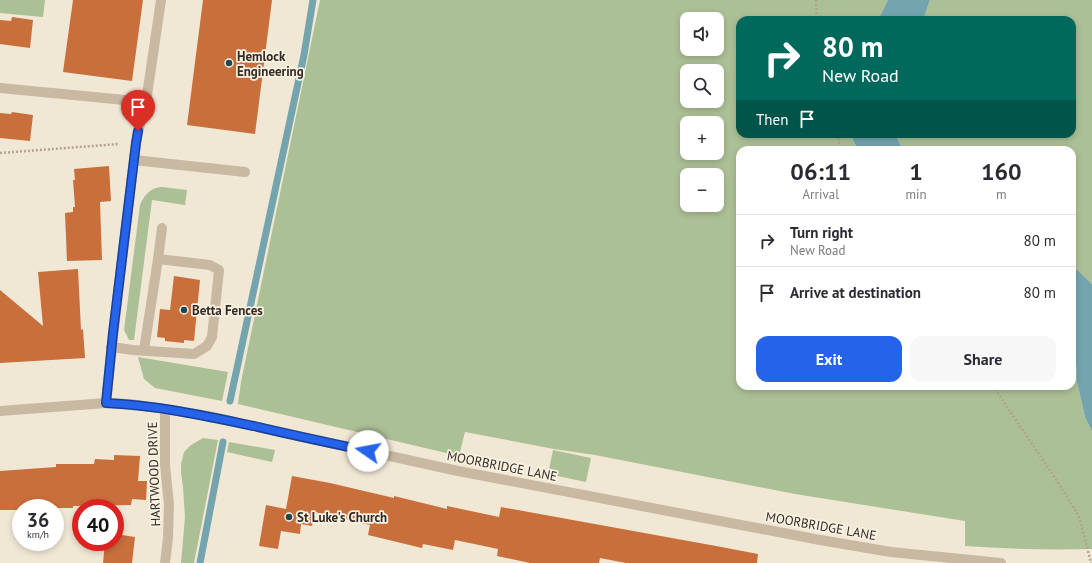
<!DOCTYPE html>
<meta charset="utf-8">
<style>
body{margin:0;font-family:"PT Sans",sans-serif;background:#f7f7f7;color:#2b2b33;height:100vh;display:flex;flex-direction:column;font-size:15px;white-space:nowrap}
*{box-sizing:border-box;margin:0}
p{font-size:13px;color:#7c7c81}
.icon{flex:none;width:22px;height:22px;fill:none;stroke:currentColor;stroke-width:2;stroke-linecap:round;stroke-linejoin:round}
.map{position:relative;flex:1;overflow:hidden}
.panel{position:absolute;left:736px;top:146px;width:340px;height:244px;display:flex;flex-direction:column;background:#fff;border-radius:12px;box-shadow:0 2px 6px #0003}
.panel>*{flex:none}
.banner{position:absolute;left:736px;top:16px;width:340px;height:122px;border-radius:12px;box-shadow:0 2px 6px #0003;background:#00695c;color:#fff;overflow:hidden}
.buttons{position:absolute;left:680px;top:12px;display:grid;gap:8px}
.buttons a{display:grid;place-items:center;width:44px;height:44px;border-radius:8px;background:#fff;box-shadow:0 2px 6px #0003;font-size:20px}
.speed{position:absolute;left:12px;top:499px;display:flex;gap:8px;font-size:20px;font-weight:700;text-align:center}
.speed>*{display:grid;place-content:center;width:52px;height:52px;border-radius:50%;background:#fff;box-shadow:0 2px 6px #0003;line-height:1}
.speed small{font-size:10px;font-weight:400}
.speed .limit{border:6px solid #d22;background:#fff;color:#111}
.pin{position:absolute;display:grid;place-items:center;width:34px;height:34px;color:#fff;margin:-41px -17px;border-radius:50% 50% 50% 0;rotate:-45deg;box-shadow:0 0 4px #0007}
.pin .icon{rotate:45deg}
.me{position:absolute;width:44px;margin:-22px;rotate:282deg;stroke-linejoin:round;filter:drop-shadow(0 0 3px #0008)}
.turn{display:flex;align-items:center;gap:14px;height:84px;padding:0 20px;font-size:18px}
.turn .icon{width:52px;height:52px;stroke-width:2.5}
.turn b{display:block;font-size:28px;line-height:34px}
.then{display:flex;align-items:center;height:38px;padding:0 20px;background:#0003;gap:8px;font-size:15px}
.eta{display:flex;justify-content:space-evenly;align-items:center;height:68px;text-align:center}
.eta b{font-size:24px;font-weight:800;line-height:28px}
.button{display:flex;gap:8px;margin-top:auto;padding:8px 20px}
.button a{flex:1;height:46px;border-radius:12px;background:#2563eb;color:#fff;font-size:16px;font-weight:800;line-height:46px;text-align:center}
.button a+a{background:#f7f7f7;color:#2b2b33}
ul{padding:0;list-style:none}
li{display:flex;align-items:center;gap:12px;height:52px;padding:0 20px;border-top:1px solid #e1e1e2}
li div{flex:1}
li b{display:block;font-size:15px}
li em{font-style:normal}
.map>svg:first-child{display:block}
</style>
<div class="map">
<svg width="1092" height="563" viewBox="0 0 1092 563">
<rect width="100%" height="100%" fill="#f1e7d5"/>
<g fill="#acc096" fill-rule="evenodd">
<path d="M 0,0 L 45,0 L 43,17 L 0,13 Z"/>
<path d="M 320,0 L 888,0 L 878,20 L 740,20 L 740,134 L 850,134 L 858,150 L 740,150 L 740,386 L 1072,386 L 1072,342 L 1076,360 L 1077,382 L 1085,417 L 1092,432 L 1092,549 C 1049,550 1007,549 965,546 L 965,521 L 795,494 L 595,455 L 554,449 L 465,432 L 459,456 L 238,404 L 241,382 ZM 687,19 L 717,19 L 717,49 L 687,49 ZM 687,71 L 717,71 L 717,101 L 687,101 ZM 687,123 L 717,123 L 717,153 L 687,153 ZM 687,175 L 717,175 L 717,205 L 687,205 Z"/>
<path d="M 930,0 L 1092,0 L 1092,284 L 1072,265 L 1072,150 L 903,150 L 895,134 L 1072,134 L 1072,20 L 923,20 Z"/>
<path d="M 163,187 L 187,190 L 185,205 L 152,200 L 134,340 L 129,340 L 124,330 L 140,205 C 143,198 148,190 156,188 C 158,187 160,187 163,187 Z"/>
<path d="M 138,357 L 228,372 L 222,401 L 155,388 L 144,379 Z"/>
<path d="M 203,438 L 218,440 L 194,563 L 181,563 L 185,517 L 183,487 L 181,473 L 181,464 L 184,452 L 191,445 Z"/>
<path d="M 229,442 L 275,450 L 272,462 L 227,452 Z"/>
<path d="M 553,450 L 591,458 L 586,482 L 548,474 Z"/>
</g>
<g fill="#74a5ae">
<path d="M 888,0 L 930,0 L 923,20 L 878,20 Z"/>
<path d="M 850,134 L 895,134 L 903,150 L 858,150 Z"/>
<path d="M 1072,265 L 1092,284 L 1092,432 L 1085,417 L 1077,382 L 1076,360 L 1072,342 Z"/>
</g>
<g fill="none" stroke-linecap="round" stroke-linejoin="round">
<g stroke="#74a5ae" stroke-width="7">
<path d="M 230,401 L 304,55 L 313,0"/>
<path d="M 200,563 L 223,442"/>
</g>
</g>
<g fill="#c86f3c">
<path d="M 73,0 L 143,0 L 132,81 L 63,72 Z"/>
<path d="M 203,0 L 272,0 L 255,134 L 187,125 Z"/>
<path d="M 12,17 L 33,20 L 30,48 L 0,44 L 0,20 L 11,21 Z"/>
<path d="M 12,112 L 33,115 L 30,141 L 0,138 L 0,113 L 11,114 Z"/>
<path d="M 109,166 L 111,201 L 100,202 L 102,260 L 67,261 L 65,213 L 73,212 L 73,207 L 75,207 L 73,180 L 75,180 L 74,169 Z"/>
<path d="M 78,269 L 81,330 L 83,329 L 85,358 L 0,363 L 0,290 L 43,326 L 38,272 Z"/>
<path d="M 174,276 L 200,280 L 194,341 L 184,340 L 184,343 L 165,341 L 165,338 L 157,337 L 160,309 L 170,310 Z"/>
<path d="M 114,455 L 140,456 L 138,481 L 147,481 L 146,500 L 132,499 L 131,505 L 73,506 L 73,508 L 21,508 L 21,510 L 0,510 L 0,471 L 56,467 L 56,464 L 94,464 L 95,459 L 114,460 Z"/>
<path d="M 292,476 L 330,483 L 394,498 L 394,496 L 447,509 L 447,506 L 499,517 L 501,507 L 716,546 L 758,554 L 757,563 L 626,563 L 600,558 L 599,563 L 530,563 L 497,556 L 498,549 L 455,540 L 453,550 L 423,544 L 422,548 L 368,535 L 370,525 L 315,512 L 312,526 L 301,524 L 300,534 L 281,531 L 278,549 L 259,546 L 266,505 L 286,509 Z"/>
<path d="M 115,534 L 135,537 L 132,563 L 103,563 L 105,542 L 115,542 Z"/>
</g>
<g fill="none" stroke-linecap="round" stroke-linejoin="round">
<g stroke="#b4a28c" stroke-width="2.5" stroke-dasharray="2 2" stroke-linecap="butt">
<path d="M 816,0 L 817,20"/>
<path d="M 837,134 L 840,146 L 842,150"/>
<path d="M 0,153 L 119,144"/>
<path d="M 993,386 L 1057,481 L 1079,516 L 1091,563"/>
</g>
<g stroke="#c9b8a2" stroke-width="10">
<path d="M 0,88 L 146,102"/>
<path d="M 136,143 L 141,119 L 146,102 L 161,0"/>
<path d="M 134,160 L 245,172"/>
<path d="M 111,347 L 133,350 L 194,354 L 207,346 L 212,337 L 219,270 L 210,265 L 158,259"/>
<path d="M 144,350 L 158,259 L 162,228"/>
</g>
<g stroke="#c9b8a2" stroke-width="10">
<path d="M 106,403 L 115,319 L 136,143"/>
<path d="M 165,409 L 165,465 L 169,505 L 168,538 L 165,563"/>
</g>
<path stroke="#c9b8a2" stroke-width="10" d="M 0,411 L 106,403 L 130,404 L 165,409 L 208,416 L 458,471 L 820,540 L 891,552 L 1001,563"/>
</g>
<g fill="none" stroke-linecap="round" stroke-linejoin="round">
<defs>
<path id="route" d="M 138,131 L 136,143 L 113,333 L 106,403 C 156,405 205,416 254,426 C 292,435 330,443 368,451"/>
</defs>
<use href="#route" stroke="#184099" stroke-width="10"/>
<use href="#route" stroke="#2563eb" stroke-width="7"/>
</g>
<g fill="#1a4955" stroke="#f9f1e1" stroke-width="1.5">
<circle cx="229" cy="63" r="4"/>
<circle cx="184" cy="310" r="4"/>
<circle cx="289" cy="517" r="4"/>
</g>
<g text-anchor="middle" dominant-baseline="central" stroke-width="3.5" stroke-linejoin="round" paint-order="stroke">
<g font-size="13" font-weight="bold" fill="#332b24" stroke="#f9f1e1" text-anchor="start">
<text x="237" y="56">Hemlock<tspan x="237" dy="15">Engineering</tspan></text>
<text x="192" y="310">Betta Fences</text>
<text x="297" y="517">St Luke's Church</text>
</g>
<g font-size="13" fill="#332b24" stroke="#f9f1e1">
<text transform="translate(502 466) rotate(11)">MOORBRIDGE LANE</text>
<text transform="translate(154 474) rotate(-92)">HARTWOOD DRIVE</text>
<text transform="translate(821 526) rotate(10)">MOORBRIDGE LANE</text>
</g>
</g>
</svg>
<div class="buttons">
<a><svg class="icon" aria-label="sound" viewBox="0 0 24 24"><path d="M4 9h4l5-4v14l-5-4H4zM17 9q2 3 0 6"/></svg></a>
<a><svg class="icon" aria-label="search" viewBox="0 0 24 24"><circle cx="10" cy="10" r="6"/><path d="M15 15l6 6"/></svg></a>
<a>+</a>
<a>−</a>
</div>
<div class="speed"><div>36<small>km/h</small></div><div class="limit">40</div></div>
<div class="pin" style="left:138px;top:131px;background:#d93025"><svg class="icon" aria-label="arrive" viewBox="0 0 24 24"><path d="M6 21V4h12l-3 4 3 4H6"/></svg></div>
<svg class="me" style="left:368px;top:451px" viewBox="-20 -20 40 40"><circle r="19" fill="#fff"/><path d="M0-13L10 11 0 6-10 11z" fill="#2563eb"/></svg>
<div class="banner">
<div class="turn"><svg class="icon" aria-label="right" viewBox="0 0 24 24"><path d="M7 20v-9h11M14 6l5 5-5 5"/></svg><div><b>80 m</b>New Road</div></div>
<div class="then">Then<svg class="icon" aria-label="arrive" viewBox="0 0 24 24"><path d="M6 21V4h12l-3 4 3 4H6"/></svg></div>
</div>
<section class="panel">
<div class="eta">
<div><b>06:11</b><p>Arrival</p></div>
<div><b>1</b><p>min</p></div>
<div><b>160</b><p>m</p></div>
</div>
<ul>
<li><svg class="icon" aria-label="right" viewBox="0 0 24 24"><path d="M7 20v-9h11M14 6l5 5-5 5"/></svg><div><b>Turn right</b><p>New Road</p></div><em>80 m</em></li>
<li><svg class="icon" aria-label="arrive" viewBox="0 0 24 24"><path d="M6 21V4h12l-3 4 3 4H6"/></svg><div><b>Arrive at destination</b></div><em>80 m</em></li>
</ul>
<div class="button"><a>Exit</a><a>Share</a></div>
</section>
</div>
